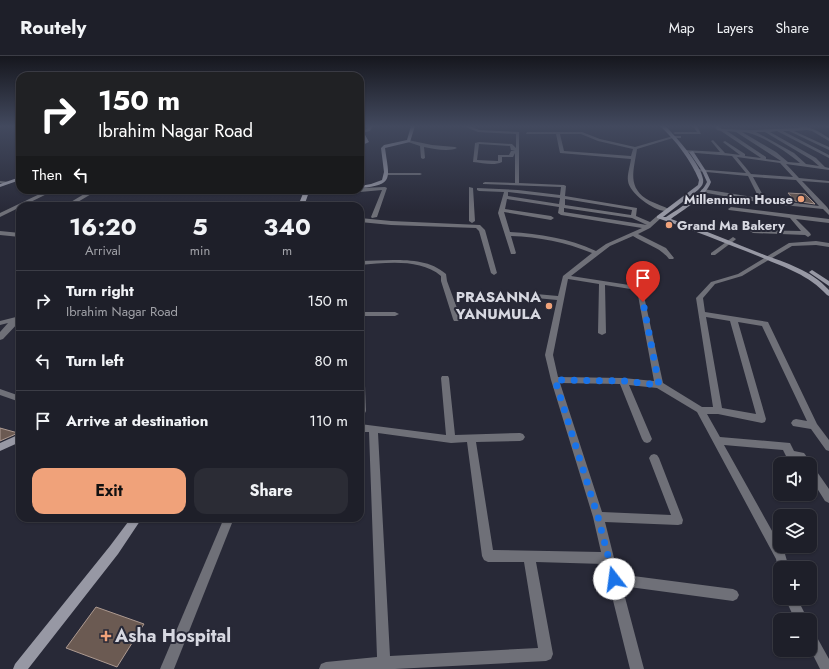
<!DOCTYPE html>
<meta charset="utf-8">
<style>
body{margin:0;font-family:Jost,sans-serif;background:#2b2c35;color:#f1f3f6;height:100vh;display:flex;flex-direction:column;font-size:15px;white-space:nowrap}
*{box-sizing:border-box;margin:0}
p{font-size:13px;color:#a1a2a8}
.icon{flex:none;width:22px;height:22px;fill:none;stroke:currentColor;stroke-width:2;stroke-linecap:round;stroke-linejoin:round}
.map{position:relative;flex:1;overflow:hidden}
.side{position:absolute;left:16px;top:146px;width:348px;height:320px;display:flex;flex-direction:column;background:#1e1f29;border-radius:12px;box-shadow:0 1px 3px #0004,0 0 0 1px #3c3d46}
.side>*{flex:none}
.top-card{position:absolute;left:16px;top:16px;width:348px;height:122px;border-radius:12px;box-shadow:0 1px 3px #0004,0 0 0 1px #3c3d46;background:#202124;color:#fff;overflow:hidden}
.controls{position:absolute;left:773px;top:401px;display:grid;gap:8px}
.controls a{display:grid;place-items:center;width:44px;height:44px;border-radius:8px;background:#1e1f29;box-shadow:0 1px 3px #0004,0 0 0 1px #3c3d46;font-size:20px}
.pin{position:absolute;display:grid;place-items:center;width:34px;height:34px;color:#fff;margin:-41px -17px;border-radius:50% 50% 50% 0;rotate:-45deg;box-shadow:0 0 4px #0007}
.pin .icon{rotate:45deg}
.me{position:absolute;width:44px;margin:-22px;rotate:345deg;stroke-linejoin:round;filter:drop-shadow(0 0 3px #0008)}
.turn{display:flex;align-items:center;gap:14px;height:84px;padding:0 16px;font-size:18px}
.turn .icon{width:52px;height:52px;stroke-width:2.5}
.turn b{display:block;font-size:28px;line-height:34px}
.then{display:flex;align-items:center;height:38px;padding:0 16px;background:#0003;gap:8px;font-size:15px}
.eta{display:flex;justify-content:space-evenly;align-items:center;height:68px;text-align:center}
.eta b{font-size:24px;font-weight:700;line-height:28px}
.action{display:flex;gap:8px;margin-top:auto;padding:8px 16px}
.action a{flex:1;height:46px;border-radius:12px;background:#f0a27a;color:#111;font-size:16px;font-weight:700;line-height:46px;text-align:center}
.action a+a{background:#2b2c35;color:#f1f3f6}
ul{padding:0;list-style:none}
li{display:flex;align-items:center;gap:12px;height:60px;padding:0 16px;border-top:1px solid #3c3d46}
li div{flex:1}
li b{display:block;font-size:15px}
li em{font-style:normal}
header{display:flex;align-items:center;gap:24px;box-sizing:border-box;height:56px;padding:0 20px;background:#1e1f29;border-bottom:1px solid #3c3d46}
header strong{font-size:19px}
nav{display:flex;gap:22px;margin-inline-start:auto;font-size:14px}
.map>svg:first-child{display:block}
</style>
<header>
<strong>Routely</strong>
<nav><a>Map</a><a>Layers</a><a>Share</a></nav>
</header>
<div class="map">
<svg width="829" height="613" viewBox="0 0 829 613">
<rect width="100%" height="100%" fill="#282937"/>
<g fill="#6b5a52" stroke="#ad9a91">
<path d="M 788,137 L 805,138 L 815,148 L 795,145 Z"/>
<path d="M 0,372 L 18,377 L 0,385 Z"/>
<path d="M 96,551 L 144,568 L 117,611 L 66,592 Z"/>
</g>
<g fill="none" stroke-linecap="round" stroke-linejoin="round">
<g fill="#6f7078" fill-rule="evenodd">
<path d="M 369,70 L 373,70 L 370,75 L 361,77 L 361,75 L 367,73 Z"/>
<path d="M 463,70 L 470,70 L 479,74 L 519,76 L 519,127 L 564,129 L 566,130 L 565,140 L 637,152 L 636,160 L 650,166 L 657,160 L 661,160 L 661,162 L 650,172 L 638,178 L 666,192 L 674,202 L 673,203 L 669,203 C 660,191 645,188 633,180 L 610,190 L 571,220 L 642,231 L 663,327 L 702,351 L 713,351 L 696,242 L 697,241 L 711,226 L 738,218 L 789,187 L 816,185 L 829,187 L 829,191 L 816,189 L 792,190 L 742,220 L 715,228 L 703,242 L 705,256 L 768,266 L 817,368 L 829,384 L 829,395 L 826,394 L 811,373 L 793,370 L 791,367 L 793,364 L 796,363 L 807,365 L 762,270 L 738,266 L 766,363 L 765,366 L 762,367 L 718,358 L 707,358 L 720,381 L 790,387 L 794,395 L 804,397 L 810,405 L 811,409 L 813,410 L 829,433 L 829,447 L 825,445 L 810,421 L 810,408 L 801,408 L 798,404 L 787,402 L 783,394 L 724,389 L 785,498 L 789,512 L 780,512 L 780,517 L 779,516 L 776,503 L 697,356 L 657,332 L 629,329 L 652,383 L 650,386 L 647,387 L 644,386 L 642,383 L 620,328 L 560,327 L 602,456 L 671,459 L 649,402 L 651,399 L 654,398 L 657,399 L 659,402 L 683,464 L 682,468 L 678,469 L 605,466 L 618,518 L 733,533 L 737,535 L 739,539 L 737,543 L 733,545 L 622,530 L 644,613 L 630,613 L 604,508 L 536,506 L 553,598 L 551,603 L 546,605 L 395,613 L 319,613 L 321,608 L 326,606 L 377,601 L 369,376 L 360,376 L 360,368 L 446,379 L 441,322 L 442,320 L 448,320 L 449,322 L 455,379 L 520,377 L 523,378 L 525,381 L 523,384 L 520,385 L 476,386 L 493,494 L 601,496 L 593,461 L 551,324 L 545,299 L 557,244 L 536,242 L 533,240 L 536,238 L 558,240 L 563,220 L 592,197 C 565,186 539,181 511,180 L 516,197 L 515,198 L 511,198 L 498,157 L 504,136 L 479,135 L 477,134 L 477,132 L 518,134 L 560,139 L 561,131 L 483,128 L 483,127 L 485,126 L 515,127 L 515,97 L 513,101 L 502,101 L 502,106 C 494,110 483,107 473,106 L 475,87 L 479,86 L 512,88 L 516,92 L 516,78 L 478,76 ZM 479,88 L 510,90 L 511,94 L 515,95 L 511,95 L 509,99 L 498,99 L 498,105 L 477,104 ZM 508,136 L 560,142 L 559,148 L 508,140 ZM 507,143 L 559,151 L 558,157 L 561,159 L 642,172 L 606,188 L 596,195 C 568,182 540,178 510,176 L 504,156 L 551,164 L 554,162 L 551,160 L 505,153 ZM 565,143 L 632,154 L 631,159 L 565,149 ZM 564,152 L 632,162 L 647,169 L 564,156 ZM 568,223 L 599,228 L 598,277 L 602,279 L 606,277 L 605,229 L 637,234 L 654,325 L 623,322 L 558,321 L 553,299 ZM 706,261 L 730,265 L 756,358 L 722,352 ZM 378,377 L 451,387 L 467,386 L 482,500 L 484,504 L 488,506 L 524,506 L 538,592 L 390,600 Z"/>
<path d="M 693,70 L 697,70 L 701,78 L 675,78 L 673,77 L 675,76 L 697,76 Z"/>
<path d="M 714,70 L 718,70 L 722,73 L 752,74 L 800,72 L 799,70 C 811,70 819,76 829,82 L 829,85 L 812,75 L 807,74 L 794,75 L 829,91 L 829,94 L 789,75 L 783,75 L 829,99 L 829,102 L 777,75 L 770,76 L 816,102 L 825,111 L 829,112 L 829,114 L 786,108 L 799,122 L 829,125 L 829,127 L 802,125 L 827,151 L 829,154 L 829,159 L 823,153 L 763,147 L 701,136 L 701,134 L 703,133 L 759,142 L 748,120 L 696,115 L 694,114 L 696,113 L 746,117 L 732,100 L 684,96 L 682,95 L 684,94 L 720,96 L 711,85 L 713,84 L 725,97 L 740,99 L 724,87 L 723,86 L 725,85 L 745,98 L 745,100 L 761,102 L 721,75 L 717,74 ZM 727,75 L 736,76 L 781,105 L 766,103 L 766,101 ZM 742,76 C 758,76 788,97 800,107 L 788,106 L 776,96 ZM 756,76 L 765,76 L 812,104 L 819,110 L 806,108 L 794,97 ZM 737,101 L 780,107 L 793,121 L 751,118 ZM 753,121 L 796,124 L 819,150 L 765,143 Z"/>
<path d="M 829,70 L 829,72 L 825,70 Z"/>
<path d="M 527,76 L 582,76 L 600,83 L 635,91 L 673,80 L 681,80 L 681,82 L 673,82 L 637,93 C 634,114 626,132 650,145 C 656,148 664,150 670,154 C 660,160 629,138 628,125 C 627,119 630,110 631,103 L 560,97 L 556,78 L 526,78 ZM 560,78 L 581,78 L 598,85 L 633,93 L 631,100 L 564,95 Z"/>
<path d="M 408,84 L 432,89 L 455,91 L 457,92 C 449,96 434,93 424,91 L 425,102 L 423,103 L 421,102 L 420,90 L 408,86 Z"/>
<path d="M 385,117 L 420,117 L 422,118 L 420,119 L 385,119 Z"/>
<path d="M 0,125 L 9,126 L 9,127 L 7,128 L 0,127 Z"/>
<path d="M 385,131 L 387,132 L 377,161 L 372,162 L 371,161 L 382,134 L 360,136 L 357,134 L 360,134 L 360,132 Z"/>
<path d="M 469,131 L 473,132 L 475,165 L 472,167 L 469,165 Z"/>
<path d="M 48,134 L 55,134 L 0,161 L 0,157 Z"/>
<path d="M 91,134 L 98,134 L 71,150 L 64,150 Z"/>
<path d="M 731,151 L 829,163 L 829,167 L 796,163 L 810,177 L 811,179 L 808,181 L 805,179 L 753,177 L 750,175 L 751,174 L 801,175 L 790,162 L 729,154 L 728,153 Z"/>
<path d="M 360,162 L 391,165 L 480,169 L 485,174 L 497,217 L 494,219 L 491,217 L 479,175 L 476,172 L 391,169 L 360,166 Z"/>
<path d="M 0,175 L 20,177 L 20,181 L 0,179 Z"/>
<path d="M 733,181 L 736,183 L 735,184 L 715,199 L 711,199 L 711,197 Z"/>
<path d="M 393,204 C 412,204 431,205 446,218 L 447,225 L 461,263 L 460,265 L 454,265 L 453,263 L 441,225 L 441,220 C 420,202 385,207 360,209 L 360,205 Z"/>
<path d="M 360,256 L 395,256 L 399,258 L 395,260 L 360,260 Z"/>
<path d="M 16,261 L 20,261 L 20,265 L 3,283 L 0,284 L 0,276 L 8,267 L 0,269 L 0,265 Z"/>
<path d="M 360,301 L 364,304 L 366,355 L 365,357 L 360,358 Z"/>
<path d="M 0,333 L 20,340 L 20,346 L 0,339 Z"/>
<path d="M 224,462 L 234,462 L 174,613 L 160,613 Z"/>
<path d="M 785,542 L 797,542 L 808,564 L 795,564 Z"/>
<path d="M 810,574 L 814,576 L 829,603 L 829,613 L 820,613 L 810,593 Z"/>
</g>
<g fill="#9798a4" fill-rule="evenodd">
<path d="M 411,70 L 415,70 L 410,86 L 385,92 C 389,122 395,129 360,132 L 360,130 L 371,128 L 382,124 L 384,116 L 381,92 L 384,89 L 407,84 Z"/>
<path d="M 660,70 L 665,70 C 676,80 701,109 703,123 C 704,128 701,131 698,134 L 663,161 L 666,161 C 678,153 701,140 707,126 L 702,115 L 689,96 L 693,95 L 706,115 L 711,126 C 705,142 684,153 671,163 C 702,173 732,186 762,198 C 786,207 811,214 829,234 L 829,240 L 827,239 C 808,218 783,211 758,200 C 725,187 691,173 657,162 L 657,160 L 694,132 L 698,129 L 699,124 C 690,103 677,86 660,70 Z"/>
<path d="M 360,75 L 363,75 L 369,86 L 360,90 L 360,87 L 365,85 Z"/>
<path d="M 20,121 L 20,124 L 0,131 L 0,128 Z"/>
<path d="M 304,135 L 309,136 L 304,150 L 298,150 Z"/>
<path d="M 812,214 L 829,225 L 829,230 L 810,217 L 809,216 Z"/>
<path d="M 20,378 L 20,386 L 0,395 L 0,387 Z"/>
<path d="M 131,462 L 142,462 L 118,498 L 28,613 L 13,613 L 15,608 L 110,490 Z"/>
</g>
</g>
<linearGradient id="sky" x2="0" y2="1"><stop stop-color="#16171e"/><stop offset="0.45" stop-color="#42495e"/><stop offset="1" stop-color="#42495e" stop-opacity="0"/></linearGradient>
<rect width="829" height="156" fill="url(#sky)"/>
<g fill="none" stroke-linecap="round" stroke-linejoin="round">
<path stroke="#1a73e8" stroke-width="7" stroke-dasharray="0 12.6" d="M 614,523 L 598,461 L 555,324 L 624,325 L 659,329 L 643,246"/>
</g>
<g fill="#f0a27a" stroke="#282937" stroke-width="1.5">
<circle cx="801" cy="143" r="4"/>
<circle cx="669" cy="169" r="4"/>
<circle cx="549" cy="250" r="4"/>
<path d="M104 574h4v4h4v4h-4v4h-4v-4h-4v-4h4z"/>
</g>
<g text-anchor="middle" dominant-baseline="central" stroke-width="4" stroke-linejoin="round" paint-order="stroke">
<g font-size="13" font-weight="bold" fill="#d7d8e1" stroke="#282937" text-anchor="end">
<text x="793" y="143">Millennium House</text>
<text x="677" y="169" text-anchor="start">Grand Ma Bakery</text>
</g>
<g font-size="15" font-weight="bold" fill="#d7d8e1" stroke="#282937" text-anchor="end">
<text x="541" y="241">PRASANNA<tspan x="541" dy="17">YANUMULA</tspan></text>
</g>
<g font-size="18" font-weight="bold" fill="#d7d8e1" stroke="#282937" text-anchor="start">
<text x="115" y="580">Asha Hospital</text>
</g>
</g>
</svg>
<div class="controls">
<a><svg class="icon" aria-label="sound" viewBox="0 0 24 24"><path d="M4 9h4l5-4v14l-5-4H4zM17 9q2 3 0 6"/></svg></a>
<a><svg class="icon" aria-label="layers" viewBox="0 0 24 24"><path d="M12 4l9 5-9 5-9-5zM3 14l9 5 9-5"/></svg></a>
<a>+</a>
<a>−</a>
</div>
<div class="pin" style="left:643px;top:246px;background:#d93025"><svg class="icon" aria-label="arrive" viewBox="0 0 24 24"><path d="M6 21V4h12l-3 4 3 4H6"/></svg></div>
<svg class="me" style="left:614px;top:523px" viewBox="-20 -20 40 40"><circle r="19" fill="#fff"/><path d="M0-13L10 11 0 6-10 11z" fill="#1a73e8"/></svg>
<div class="top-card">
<div class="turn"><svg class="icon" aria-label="right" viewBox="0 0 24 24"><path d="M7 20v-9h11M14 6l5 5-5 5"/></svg><div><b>150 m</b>Ibrahim Nagar Road</div></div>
<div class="then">Then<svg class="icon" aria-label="left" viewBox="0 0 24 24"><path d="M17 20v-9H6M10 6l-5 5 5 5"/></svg></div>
</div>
<section class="side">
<div class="eta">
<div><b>16:20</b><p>Arrival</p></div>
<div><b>5</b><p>min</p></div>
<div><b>340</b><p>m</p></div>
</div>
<ul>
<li><svg class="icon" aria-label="right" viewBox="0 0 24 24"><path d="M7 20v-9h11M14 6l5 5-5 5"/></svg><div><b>Turn right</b><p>Ibrahim Nagar Road</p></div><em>150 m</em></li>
<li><svg class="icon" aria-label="left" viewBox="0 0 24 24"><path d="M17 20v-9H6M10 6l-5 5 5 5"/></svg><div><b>Turn left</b></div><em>80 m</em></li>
<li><svg class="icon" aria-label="arrive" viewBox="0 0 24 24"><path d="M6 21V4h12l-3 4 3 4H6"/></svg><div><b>Arrive at destination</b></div><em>110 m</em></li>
</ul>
<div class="action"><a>Exit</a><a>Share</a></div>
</section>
</div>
